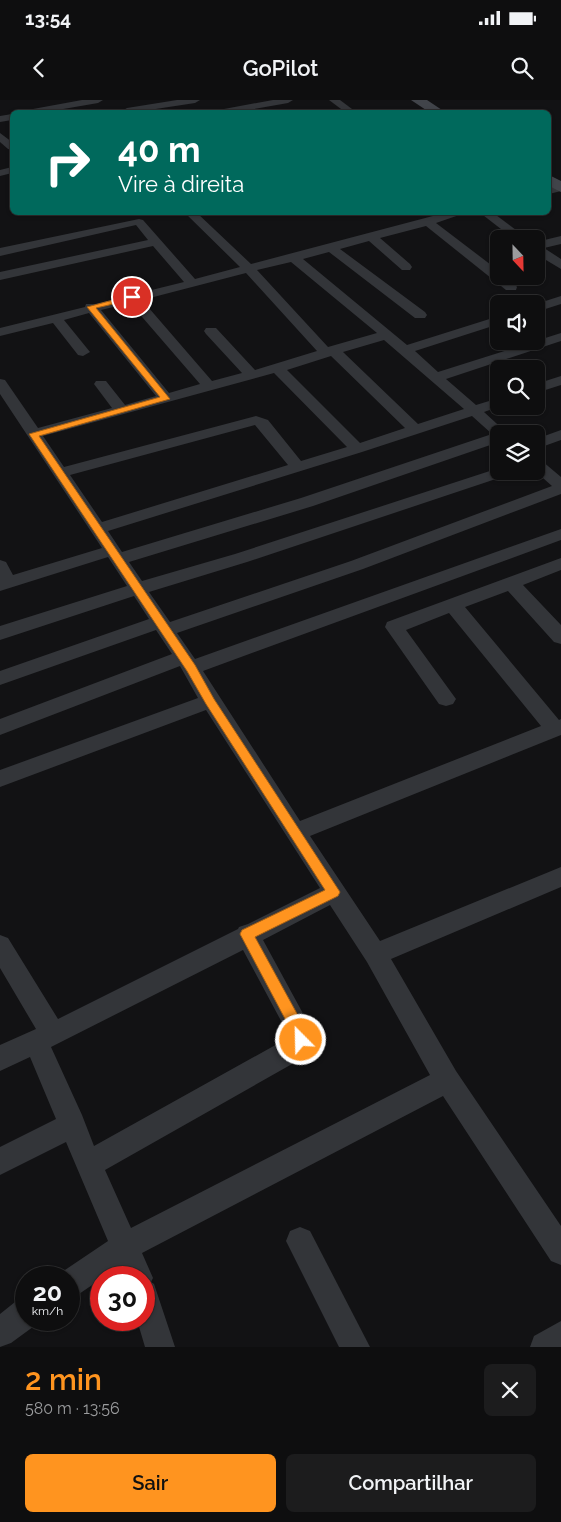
<!DOCTYPE html>
<html lang="pt">
<meta charset="utf-8">
<style>
body{margin:0;font-family:Raleway,sans-serif;background:#1c1c1d;color:#f1f3f6;height:100vh;display:flex;flex-direction:column;font-size:19px;white-space:nowrap}
*{box-sizing:border-box;margin:0}
p{font-size:16px;color:#9b9c9e}
.icon{flex:none;width:28px;height:28px;fill:none;stroke:currentColor;stroke-width:2;stroke-linecap:round;stroke-linejoin:round}
.map{position:relative;height:1247px;overflow:hidden}
.side{display:flex;flex-direction:column;background:#0e0e0f;flex:1}
.side>*{flex:none}
.guide{position:absolute;left:10px;top:10px;width:541px;height:105px;border-radius:8px;box-shadow:0 1px 4px #0004,0 0 0 1px #2e2e2f;background:#00695c;color:#fff;overflow:hidden}
.needle{width:32px;rotate:158deg}
.controls{position:absolute;left:490px;top:130px;display:grid;gap:10px}
.controls a{display:grid;place-items:center;width:55px;height:55px;border-radius:8px;background:#0e0e0f;box-shadow:0 1px 4px #0004,0 0 0 1px #2e2e2f;font-size:25px}
.speed{position:absolute;left:15px;top:1166px;display:flex;gap:10px;font-size:25px;font-weight:700;text-align:center}
.speed>*{display:grid;place-content:center;width:65px;height:65px;border-radius:50%;background:#0e0e0f;box-shadow:0 1px 4px #0004,0 0 0 1px #2e2e2f;line-height:1}
.speed small{font-size:12px;font-weight:400}
.speed .limit{border:8px solid #d22;background:#fff;color:#111}
.pin{position:absolute;display:grid;place-items:center;width:42px;height:42px;color:#fff;margin:-21px;border:2px solid #fff;border-radius:50%;box-shadow:0 1px 5px #0007}
.me{position:absolute;width:55px;margin:-28px;rotate:337deg;stroke-linejoin:round;filter:drop-shadow(0 0 4px #0008)}
.turn{display:flex;align-items:center;gap:18px;height:105px;padding:0 25px;font-size:22px}
.turn .icon{width:65px;height:65px;stroke-width:2.5}
.turn b{display:block;font-size:35px;line-height:42px}
.round{display:grid;place-items:center;flex:none;width:52px;height:52px;border-radius:8px;background:#1c1c1d}
.summary{display:flex;align-items:center;justify-content:space-between;height:85px;padding:0 25px}
h1{font-size:30px;font-weight:600;line-height:38px;color:#ff941f}
.button{display:flex;gap:10px;margin-top:auto;padding:10px 25px}
.button a{flex:1;height:58px;border-radius:8px;background:#ff941f;color:#111;font-size:20px;font-weight:600;line-height:58px;text-align:center}
.button a+a{background:#1c1c1d;color:#f1f3f6}
.status{display:flex;justify-content:space-between;align-items:center;height:35px;padding:0 25px;background:#0e0e0f;direction:ltr}
.status svg{height:14px;fill:currentColor}
header{display:flex;justify-content:space-between;align-items:center;height:65px;padding:0 25px;background:#0e0e0f;font-size:22px;font-weight:600}
.map>svg:first-child{display:block}
</style>
<div class="status"><b>13:54</b><svg viewBox="0 0 49 12"><path d="M0 12V9h3v3zM5 12V6h3v6zM10 12V3h3v9zM15 12V0h3v12zM26 1h20v11H26zM47 4h2v5h-2z"/></svg></div>
<header><svg class="icon" aria-label="back" viewBox="0 0 24 24"><path d="M15 5l-7 7 7 7"/></svg>GoPilot<svg class="icon" aria-label="search" viewBox="0 0 24 24"><circle cx="10" cy="10" r="6"/><path d="M15 15l6 6"/></svg></header>
<div class="map">
<svg width="561" height="1247" viewBox="0 0 561 1247">
<rect width="100%" height="100%" fill="#121214"/>
<g fill="none" stroke-linecap="round" stroke-linejoin="round">
<g fill="#333539" fill-rule="evenodd">
<path d="M 82,0 L 103,0 L 98,3 L 46,12 L 28,12 L 33,9 Z"/>
<path d="M 177,0 L 200,0 L 195,3 L 136,12 L 122,11 L 127,8 Z"/>
<path d="M 273,0 L 293,0 L 288,3 L 237,12 L 219,12 L 224,9 Z"/>
<path d="M 329,0 L 340,0 L 356,12 L 345,12 Z"/>
<path d="M 12,14 L 12,20 L 0,22 L 0,16 Z"/>
<path d="M 0,33 L 12,42 L 12,50 L 8,49 L 0,42 Z"/>
<path d="M 12,67 L 12,73 L 0,76 L 0,70 Z"/>
<path d="M 561,85 L 561,91 L 549,94 L 549,88 Z"/>
<path d="M 184,112 L 196,112 L 251,164 L 448,112 L 468,112 L 436,123 L 499,171 L 499,176 C 506,176 513,180 517,187 L 516,190 L 506,190 L 426,126 L 380,138 L 410,164 L 412,167 L 410,170 L 402,170 L 369,141 L 340,149 L 425,212 L 427,215 L 425,218 L 415,218 L 329,152 L 303,159 L 407,245 L 499,216 L 499,224 L 415,251 L 438,272 L 561,233 L 561,241 L 446,279 L 476,305 L 499,298 L 499,306 L 501,306 L 484,312 L 508,334 L 499,334 L 499,342 L 313,406 L 129,462 L 142,481 L 235,454 L 499,368 L 499,371 L 513,371 L 511,374 L 247,462 L 149,492 L 170,522 L 351,461 L 552,386 L 535,371 L 536,359 L 542,361 L 561,377 L 561,394 L 363,469 L 177,533 L 195,559 L 561,429 L 561,440 L 203,571 L 300,721 L 541,626 L 449,513 L 406,530 L 456,599 L 453,604 L 446,606 L 439,604 L 385,527 L 387,522 L 561,458 L 561,470 L 523,485 L 561,525 L 561,544 L 554,542 L 508,491 L 465,507 L 559,620 L 561,619 L 561,635 L 310,736 L 380,841 L 561,767 L 561,787 L 391,859 L 456,971 L 561,1126 L 561,1165 L 551,1161 L 443,996 L 142,1153 L 153,1178 L 151,1182 L 154,1184 L 175,1247 L 145,1247 L 137,1220 L 144,1220 L 144,1178 L 123,1178 L 119,1168 L 101,1178 L 101,1179 L 79,1194 L 69,1199 L 69,1178 L 57,1178 L 59,1174 L 108,1141 L 66,1042 L 0,1075 L 0,1047 L 56,1019 L 30,957 L 0,971 L 0,945 L 36,929 L 0,868 L 0,835 L 8,838 L 58,919 L 238,829 L 239,827 L 248,824 L 320,788 L 206,610 L 0,687 L 0,670 L 198,598 L 180,566 L 0,635 L 0,619 L 172,554 L 156,530 L 0,585 L 0,571 L 149,519 L 134,496 L 0,540 L 0,526 L 127,486 L 108,457 L 0,491 L 0,460 L 6,462 L 13,475 L 102,448 L 0,294 L 0,279 L 5,280 L 38,328 L 112,308 L 94,284 L 96,281 L 106,281 L 125,305 L 156,296 L 89,213 L 64,220 L 90,252 L 83,256 L 78,255 L 53,223 L 0,236 L 0,228 L 85,207 L 86,204 L 95,204 L 184,182 L 153,146 L 0,180 L 0,172 L 148,140 L 136,125 L 0,156 L 0,148 L 139,119 L 143,120 L 195,179 L 240,167 ZM 291,162 L 377,233 L 328,247 L 257,170 ZM 246,173 L 317,251 L 255,270 L 216,228 L 206,228 L 204,231 L 206,234 L 242,273 L 212,281 L 142,200 ZM 130,203 L 200,284 L 169,293 L 101,210 ZM 384,240 L 464,309 L 418,324 L 343,252 ZM 331,256 L 405,328 L 360,343 L 287,270 ZM 274,273 L 347,347 L 301,361 L 268,320 L 256,316 L 64,367 L 43,336 ZM 472,316 L 492,334 L 301,398 L 122,452 L 108,431 L 362,352 ZM 255,325 L 288,365 L 102,422 L 70,375 ZM 330,805 L 367,862 L 430,975 L 131,1128 L 105,1070 L 308,955 L 314,940 L 312,930 L 263,840 ZM 243,850 L 287,932 L 288,938 L 94,1046 L 82,1015 L 51,947 Z"/>
<path d="M 479,112 L 492,112 L 528,139 L 514,139 Z"/>
<path d="M 561,136 L 561,144 L 544,148 L 561,159 L 561,169 L 536,154 L 536,142 Z"/>
<path d="M 515,176 L 529,176 L 533,181 L 527,185 L 523,184 Z"/>
<path d="M 561,196 L 561,204 L 536,212 L 536,204 Z"/>
<path d="M 561,276 L 561,285 L 536,293 L 536,284 Z"/>
<path d="M 561,330 L 561,340 L 536,349 L 536,339 Z"/>
<path d="M 300,1127 L 310,1131 L 370,1247 L 339,1247 L 286,1141 L 290,1131 Z"/>
<path d="M 26,1198 L 26,1220 L 38,1220 L 37,1224 L 11,1243 L 0,1247 L 0,1214 L 15,1202 Z"/>
<path d="M 561,1221 L 561,1247 L 530,1247 L 534,1236 Z"/>
</g>
<g fill="#41444a" fill-rule="evenodd">
<path d="M 411,0 L 427,0 L 445,12 L 429,12 Z"/>
<path d="M 549,75 L 561,81 L 561,92 L 549,86 Z"/>
</g>
</g>
<path fill="#ff941f" stroke="#a66014" d="M 132,195 L 135,195 L 135,199 L 96,208 L 170,299 L 39,336 L 195,565 L 214,599 L 340,792 L 338,796 L 255,837 L 306,930 L 309,940 L 306,945 L 301,947 L 296,945 L 292,932 L 240,834 L 242,830 L 325,790 L 206,604 L 187,571 L 29,334 L 160,297 L 87,207 Z"/>
</svg>
<div class="controls">
<a><svg class="needle" viewBox="-14 -14 28 28"><path d="M0-13l5 13h-10z" fill="#e53935"/><path d="M0 13l5-13h-10z" fill="#9b9c9e"/></svg></a>
<a><svg class="icon" aria-label="sound" viewBox="0 0 24 24"><path d="M4 9h4l5-4v14l-5-4H4zM17 9q2 3 0 6"/></svg></a>
<a><svg class="icon" aria-label="search" viewBox="0 0 24 24"><circle cx="10" cy="10" r="6"/><path d="M15 15l6 6"/></svg></a>
<a><svg class="icon" aria-label="layers" viewBox="0 0 24 24"><path d="M12 4l9 5-9 5-9-5zM3 14l9 5 9-5"/></svg></a>
</div>
<div class="speed"><div>20<small>km/h</small></div><div class="limit">30</div></div>
<div class="pin" style="left:132px;top:197px;background:#d93025"><svg class="icon" aria-label="arrive" viewBox="0 0 24 24"><path d="M6 21V4h12l-3 4 3 4H6"/></svg></div>
<svg class="me" style="left:301px;top:940px" viewBox="-20 -20 40 40"><circle r="17" fill="#ff941f" stroke="#fff" stroke-width="3"/><path d="M0-11L8 9 0 5-8 9z" fill="#fff"/></svg>
<div class="guide">
<div class="turn"><svg class="icon" aria-label="right" viewBox="0 0 24 24"><path d="M7 20v-9h11M14 6l5 5-5 5"/></svg><div><b>40 m</b>Vire à direita</div></div>
</div>
</div>
<section class="side">
<div class="summary"><div><h1>2 min</h1><p>580 m · 13:56</p></div><a class="round"><svg class="icon" aria-label="close" viewBox="0 0 24 24"><path d="M6 6l12 12M18 6L6 18"/></svg></a></div>
<div class="button"><a>Sair</a><a>Compartilhar</a></div>
</section>
